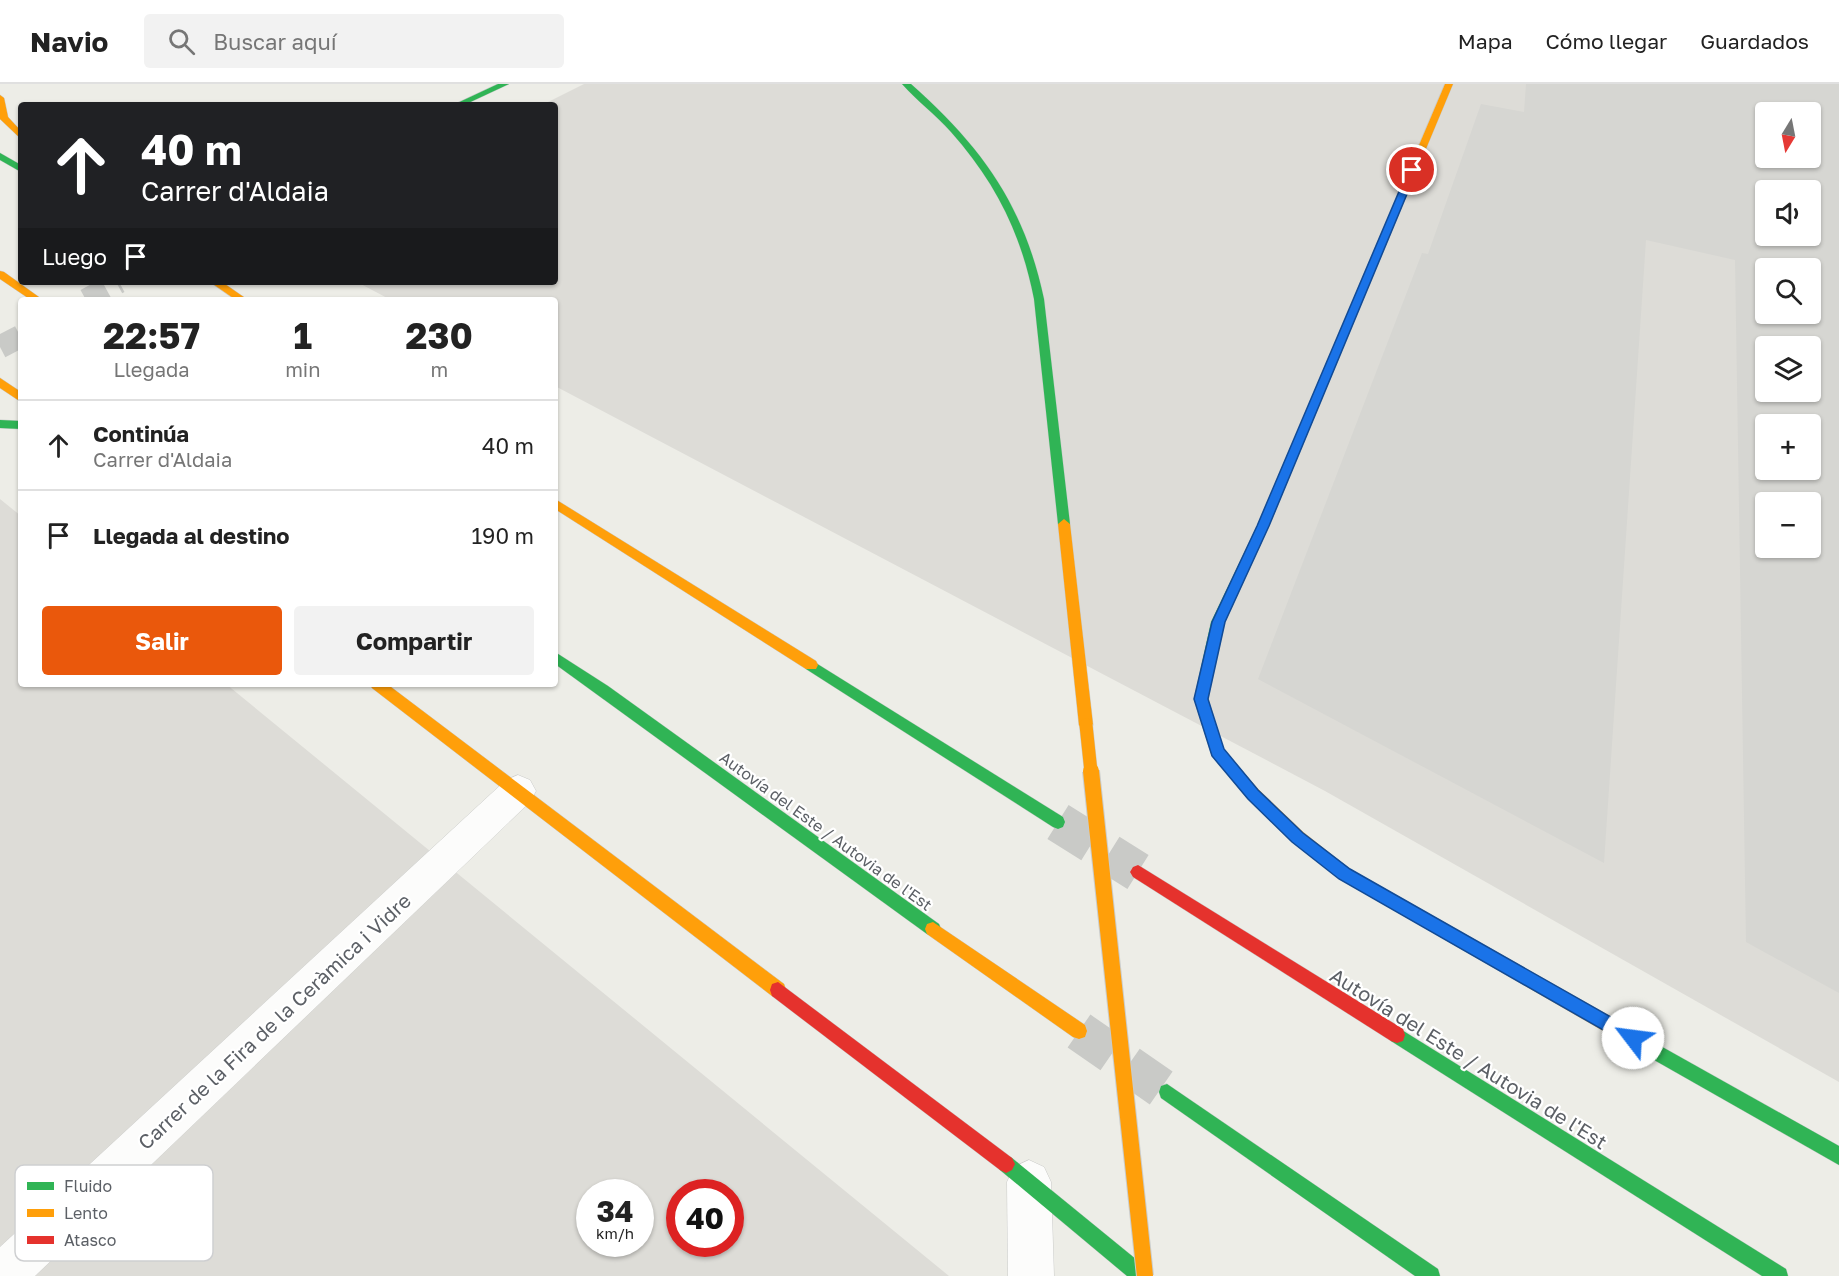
<!DOCTYPE html>
<html lang="es">
<meta charset="utf-8">
<style>
body{margin:0;font-family:"Golos Text",sans-serif;background:#f2f2f2;color:#222;height:100vh;display:flex;flex-direction:column;font-size:22px;white-space:nowrap}
*{box-sizing:border-box;margin:0}
p{font-size:20px;color:#767676}
.icon{flex:none;width:33px;height:33px;fill:none;stroke:currentColor;stroke-width:2;stroke-linecap:round;stroke-linejoin:round}
.map{position:relative;flex:1;overflow:hidden}
.details{position:absolute;left:18px;top:213px;width:540px;height:390px;display:flex;flex-direction:column;background:#fff;border-radius:6px;box-shadow:0 2px 4px #0004}
.details>*{flex:none}
.guide{position:absolute;left:18px;top:18px;width:540px;height:183px;border-radius:6px;box-shadow:0 2px 4px #0004;background:#202124;color:#fff;overflow:hidden}
.needle{width:39px;rotate:190deg}
.tools{position:absolute;left:1755px;top:18px;display:grid;gap:12px}
.tools a{display:grid;place-items:center;width:66px;height:66px;border-radius:6px;background:#fff;box-shadow:0 2px 4px #0004;font-size:30px}
.speed{position:absolute;left:576px;top:1095px;display:flex;gap:12px;font-size:30px;font-weight:700;text-align:center}
.speed>*{display:grid;place-content:center;width:78px;height:78px;border-radius:50%;background:#fff;box-shadow:0 2px 4px #0004;line-height:1}
.speed small{font-size:15px;font-weight:400}
.speed .limit{border:9px solid #d22;background:#fff;color:#111}
.pin{position:absolute;display:grid;place-items:center;width:51px;height:51px;color:#fff;margin:-26px;border:3px solid #fff;border-radius:50%;box-shadow:0 2px 6px #0007}
.me{position:absolute;width:66px;margin:-33px;rotate:300deg;stroke-linejoin:round;filter:drop-shadow(0 0 4px #0008)}
.turn{display:flex;align-items:center;gap:21px;height:126px;padding:0 24px;font-size:27px}
.turn .icon{width:78px;height:78px;stroke-width:2.5}
.turn b{display:block;font-size:42px;line-height:51px}
.then{display:flex;align-items:center;height:57px;padding:0 24px;background:#0003;gap:12px;font-size:22px}
.eta{display:flex;justify-content:space-evenly;align-items:center;height:102px;text-align:center}
.eta b{font-size:36px;font-weight:700;line-height:42px}
.action{display:flex;gap:12px;margin-top:auto;padding:12px 24px}
.action a{flex:1;height:69px;border-radius:6px;background:#ea580c;color:#fff;font-size:24px;font-weight:700;line-height:69px;text-align:center}
.action a+a{background:#f2f2f2;color:#222}
ul{padding:0;list-style:none}
li{display:flex;align-items:center;gap:18px;height:90px;padding:0 24px;border-top:2px solid #e0e0e0}
li div{flex:1}
li b{display:block;font-size:22px}
li em{font-style:normal}
header{display:flex;align-items:center;gap:36px;box-sizing:border-box;height:84px;padding:0 30px;background:#fff;border-bottom:2px solid #e0e0e0}
header strong{font-size:28px}
nav{display:flex;gap:33px;margin-inline-start:auto;font-size:21px}
.search{width:420px;height:54px;background:#f2f2f2;display:flex;align-items:center;gap:15px;box-sizing:border-box;padding:0 21px;border-radius:6px;color:#767676;font-size:22px}
.map>svg:first-child{display:block}
</style>
<header>
<strong>Navio</strong>
<div class="search"><svg class="icon" aria-label="search" viewBox="0 0 24 24"><circle cx="10" cy="10" r="6"/><path d="M15 15l6 6"/></svg>Buscar aquí</div>
<nav><a>Mapa</a><a>Cómo llegar</a><a>Guardados</a></nav>
</header>
<div class="map">
<svg width="1839" height="1192" viewBox="0 0 1839 1192">
<rect width="100%" height="100%" fill="#edede7"/>
<g fill="#dddcd7" fill-rule="evenodd">
<path d="M 584,0 L 1839,0 L 1839,998 L 1325,707 L 555,302 L 555,216 L 391,216 L 357,198 L 555,198 L 555,21 L 542,21 ZM 1766,28 L 1810,28 L 1810,74 L 1766,74 ZM 1766,106 L 1810,106 L 1810,152 L 1766,152 ZM 1766,184 L 1810,184 L 1810,230 L 1766,230 ZM 1766,262 L 1810,262 L 1810,308 L 1766,308 ZM 1766,340 L 1810,340 L 1810,386 L 1766,386 ZM 1766,418 L 1810,418 L 1810,464 L 1766,464 Z"/>
<path d="M 0,415 L 21,432 L 21,600 L 226,600 L 949,1192 L 0,1192 ZM 590,1108 L 640,1108 L 640,1160 L 590,1160 ZM 680,1108 L 730,1108 L 730,1160 L 680,1160 Z"/>
</g>
<path fill="#d6d6d2" fill-rule="evenodd" d="M 1526,0 L 1839,0 L 1839,909 L 1746,858 L 1735,176 L 1646,156 L 1604,779 L 1258,595 L 1422,169 L 1428,170 L 1481,20 L 1524,28 ZM 1766,28 L 1810,28 L 1810,74 L 1766,74 ZM 1766,106 L 1810,106 L 1810,152 L 1766,152 ZM 1766,184 L 1810,184 L 1810,230 L 1766,230 ZM 1766,262 L 1810,262 L 1810,308 L 1766,308 ZM 1766,340 L 1810,340 L 1810,386 L 1766,386 ZM 1766,418 L 1810,418 L 1810,464 L 1766,464 Z"/>
<g fill="none" stroke-linecap="round" stroke-linejoin="round">
<g stroke="#c9cac7" stroke-width="23" stroke-dasharray="23 12" stroke-linecap="butt">
<path d="M 86,216 L 119,198"/>
<path d="M 0,263 L 21,252"/>
</g>
<g stroke="#c9cac7" stroke-width="40" stroke-dasharray="40 20" stroke-linecap="butt">
<path d="M 1058,738 L 1138,788"/>
<path d="M 1079,947 L 1167,1008"/>
</g>
<defs>
<g id="street">
<path d="M 518,691 L 530,696 L 536,707 L 530,718 L 35,1192 L 0,1192 L 0,1163 L 506,696 Z"/>
<path d="M 1029,1076 L 1044,1083 L 1051,1098 L 1054,1192 L 1008,1192 L 1007,1098 L 1014,1083 Z"/>
</g>
<g id="fast">
<path d="M 498,0 L 509,0 L 464,21 L 453,21 Z"/>
<path d="M 902,0 L 911,0 C 982,63 1024,121 1044,215 L 1070,440 L 1068,443 L 1064,445 L 1058,440 L 1034,215 C 1021,149 996,99 951,48 C 936,31 917,17 902,0 Z"/>
<path d="M 0,69 L 21,81 L 21,88 L 0,76 Z"/>
<path d="M 1343,249 L 1348,252 L 1269,442 L 1225,538 L 1208,615 L 1223,665 L 1231,676 L 1229,680 L 1224,682 L 1219,680 L 1212,672 L 1194,615 L 1211,538 L 1257,442 L 1338,252 Z"/>
<path d="M 0,336 L 21,337 L 21,345 L 0,344 Z"/>
<path d="M 555,568 L 608,602 L 939,840 L 941,845 L 939,850 L 933,852 L 927,850 L 555,580 Z"/>
<path d="M 811,576 L 1063,733 L 1065,738 L 1063,743 L 1058,745 L 1053,743 L 806,585 L 804,581 L 806,577 Z"/>
<path d="M 1397,943 L 1786,1185 L 1788,1192 L 1762,1192 L 1391,957 L 1389,951 L 1391,945 Z"/>
<path d="M 1632,946 L 1839,1062 L 1839,1081 L 1626,960 L 1624,954 L 1626,948 Z"/>
<path d="M 1167,1000 L 1438,1185 L 1440,1192 L 1415,1192 L 1161,1014 L 1159,1008 L 1161,1002 Z"/>
<path d="M 1006,1071 L 1012,1074 L 1148,1185 L 1150,1192 L 1127,1192 L 1000,1086 L 997,1080 L 1000,1074 Z"/>
</g>
<g id="slow">
<path d="M 1445,0 L 1453,0 L 1348,252 L 1347,254 L 1339,254 L 1338,252 Z"/>
<path d="M 0,11 L 4,14 L 8,33 L 21,47 L 21,55 L 0,35 Z"/>
<path d="M 0,187 L 4,188 L 43,216 L 31,216 L 0,195 Z"/>
<path d="M 210,198 L 222,198 L 248,216 L 236,216 Z"/>
<path d="M 0,294 L 21,308 L 21,318 L 0,304 Z"/>
<path d="M 555,415 L 816,577 L 818,581 L 816,585 L 806,585 L 555,425 Z"/>
<path d="M 1064,435 L 1070,440 L 1093,641 L 1091,645 L 1086,647 L 1081,645 L 1079,641 L 1058,440 Z"/>
<path d="M 370,600 L 387,600 L 784,900 L 786,906 L 784,912 L 778,914 L 772,912 L 372,604 Z"/>
<path d="M 1224,670 L 1229,672 L 1258,705 L 1303,748 L 1350,785 L 1638,948 L 1640,954 L 1638,960 L 1632,962 L 1626,960 L 1340,795 L 1293,758 L 1248,715 L 1219,680 L 1217,676 L 1219,672 Z"/>
<path d="M 933,838 L 1085,941 L 1087,947 L 1085,953 L 1079,955 L 1073,953 L 927,850 L 925,845 L 927,840 Z"/>
</g>
<g id="jam">
<path d="M 1138,781 L 1403,945 L 1405,951 L 1403,957 L 1397,959 L 1391,957 L 1133,793 L 1130,788 L 1133,783 Z"/>
<path d="M 778,898 L 1012,1074 L 1015,1080 L 1012,1086 L 1006,1089 L 1000,1086 L 772,912 L 770,906 L 772,900 Z"/>
</g>
</defs>
<use href="#street" stroke="#cacbc9" stroke-width="1"/>
<use href="#fast" stroke="#cacccb" stroke-width="1"/>
<use href="#slow" stroke="#cacccb" stroke-width="1"/>
<use href="#jam" stroke="#cacccb" stroke-width="1"/>
<use href="#street" fill="#fcfcfb" fill-rule="evenodd"/>
<use href="#fast" fill="#30b455" fill-rule="evenodd"/>
<use href="#slow" fill="#ff9f0a" fill-rule="evenodd"/>
<use href="#jam" fill="#e5322d" fill-rule="evenodd"/>
<defs>
<path id="slow-bridge-far1" d="M 1086,641 L 1091,688"/>
<path id="slow-bridge" d="M 1091,687 L 1145,1192"/>
</defs>
<use href="#slow-bridge-far1" stroke="#cacccb" stroke-width="14" stroke-linecap="butt"/>
<use href="#slow-bridge" stroke="#cacccb" stroke-width="18" stroke-linecap="butt"/>
<use href="#slow-bridge-far1" stroke="#ff9f0a" stroke-width="13"/>
<use href="#slow-bridge" stroke="#ff9f0a" stroke-width="16"/>
</g>
<path fill="#1a73e8" stroke="#114b97" stroke-width="1.5" d="M 1409,84 L 1417,86 L 1269,442 L 1225,538 L 1208,615 L 1224,665 L 1258,706 L 1303,749 L 1350,785 L 1639,949 L 1641,954 L 1639,960 L 1633,963 L 1339,795 L 1292,758 L 1248,715 L 1212,672 L 1194,615 L 1212,538 L 1257,442 Z"/>
<g text-anchor="middle" dominant-baseline="central" stroke-width="4.5" stroke-linejoin="round" paint-order="stroke">
<g font-size="16" fill="#5c6066" stroke="#fff">
<text transform="translate(826 747) rotate(36)">Autovía del Este / Autovia de l'Est</text>
</g>
<g font-size="20" fill="#5c6066" stroke="#fff">
<text transform="translate(274 937) rotate(-43)">Carrer de la Fira de la Ceràmica i Vidre</text>
<text transform="translate(1469 974) rotate(32)">Autovía del Este / Autovia de l'Est</text>
</g>
</g>
<rect x="15" y="1081" width="198" height="96" rx="9" fill="#fff" stroke="#cecfd1" stroke-width="1.5"/>
<rect x="27" y="1098" width="27" height="8" fill="#30b455"/>
<rect x="27" y="1125" width="27" height="8" fill="#ff9f0a"/>
<rect x="27" y="1152" width="27" height="8" fill="#e5322d"/>
<g font-size="16" fill="#5c6066">
<text x="64" y="1108">Fluido</text>
<text x="64" y="1135">Lento</text>
<text x="64" y="1162">Atasco</text>
</g>
</svg>
<div class="tools">
<a><svg class="needle" viewBox="-14 -14 28 28"><path d="M0-13l5 13h-10z" fill="#e53935"/><path d="M0 13l5-13h-10z" fill="#767676"/></svg></a>
<a><svg class="icon" aria-label="sound" viewBox="0 0 24 24"><path d="M4 9h4l5-4v14l-5-4H4zM17 9q2 3 0 6"/></svg></a>
<a><svg class="icon" aria-label="search" viewBox="0 0 24 24"><circle cx="10" cy="10" r="6"/><path d="M15 15l6 6"/></svg></a>
<a><svg class="icon" aria-label="layers" viewBox="0 0 24 24"><path d="M12 4l9 5-9 5-9-5zM3 14l9 5 9-5"/></svg></a>
<a>+</a>
<a>−</a>
</div>
<div class="speed"><div>34<small>km/h</small></div><div class="limit">40</div></div>
<div class="pin" style="left:1412px;top:86px;background:#d93025"><svg class="icon" aria-label="arrive" viewBox="0 0 24 24"><path d="M6 21V4h12l-3 4 3 4H6"/></svg></div>
<svg class="me" style="left:1633px;top:954px" viewBox="-20 -20 40 40"><circle r="19" fill="#fff"/><path d="M0-13L10 11 0 6-10 11z" fill="#1a73e8"/></svg>
<div class="guide">
<div class="turn"><svg class="icon" aria-label="ahead" viewBox="0 0 24 24"><path d="M12 20V5M6 11l6-6 6 6"/></svg><div><b>40 m</b>Carrer d'Aldaia</div></div>
<div class="then">Luego<svg class="icon" aria-label="arrive" viewBox="0 0 24 24"><path d="M6 21V4h12l-3 4 3 4H6"/></svg></div>
</div>
<section class="details">
<div class="eta">
<div><b>22:57</b><p>Llegada</p></div>
<div><b>1</b><p>min</p></div>
<div><b>230</b><p>m</p></div>
</div>
<ul>
<li><svg class="icon" aria-label="ahead" viewBox="0 0 24 24"><path d="M12 20V5M6 11l6-6 6 6"/></svg><div><b>Continúa</b><p>Carrer d'Aldaia</p></div><em>40 m</em></li>
<li><svg class="icon" aria-label="arrive" viewBox="0 0 24 24"><path d="M6 21V4h12l-3 4 3 4H6"/></svg><div><b>Llegada al destino</b></div><em>190 m</em></li>
</ul>
<div class="action"><a>Salir</a><a>Compartir</a></div>
</section>
</div>
